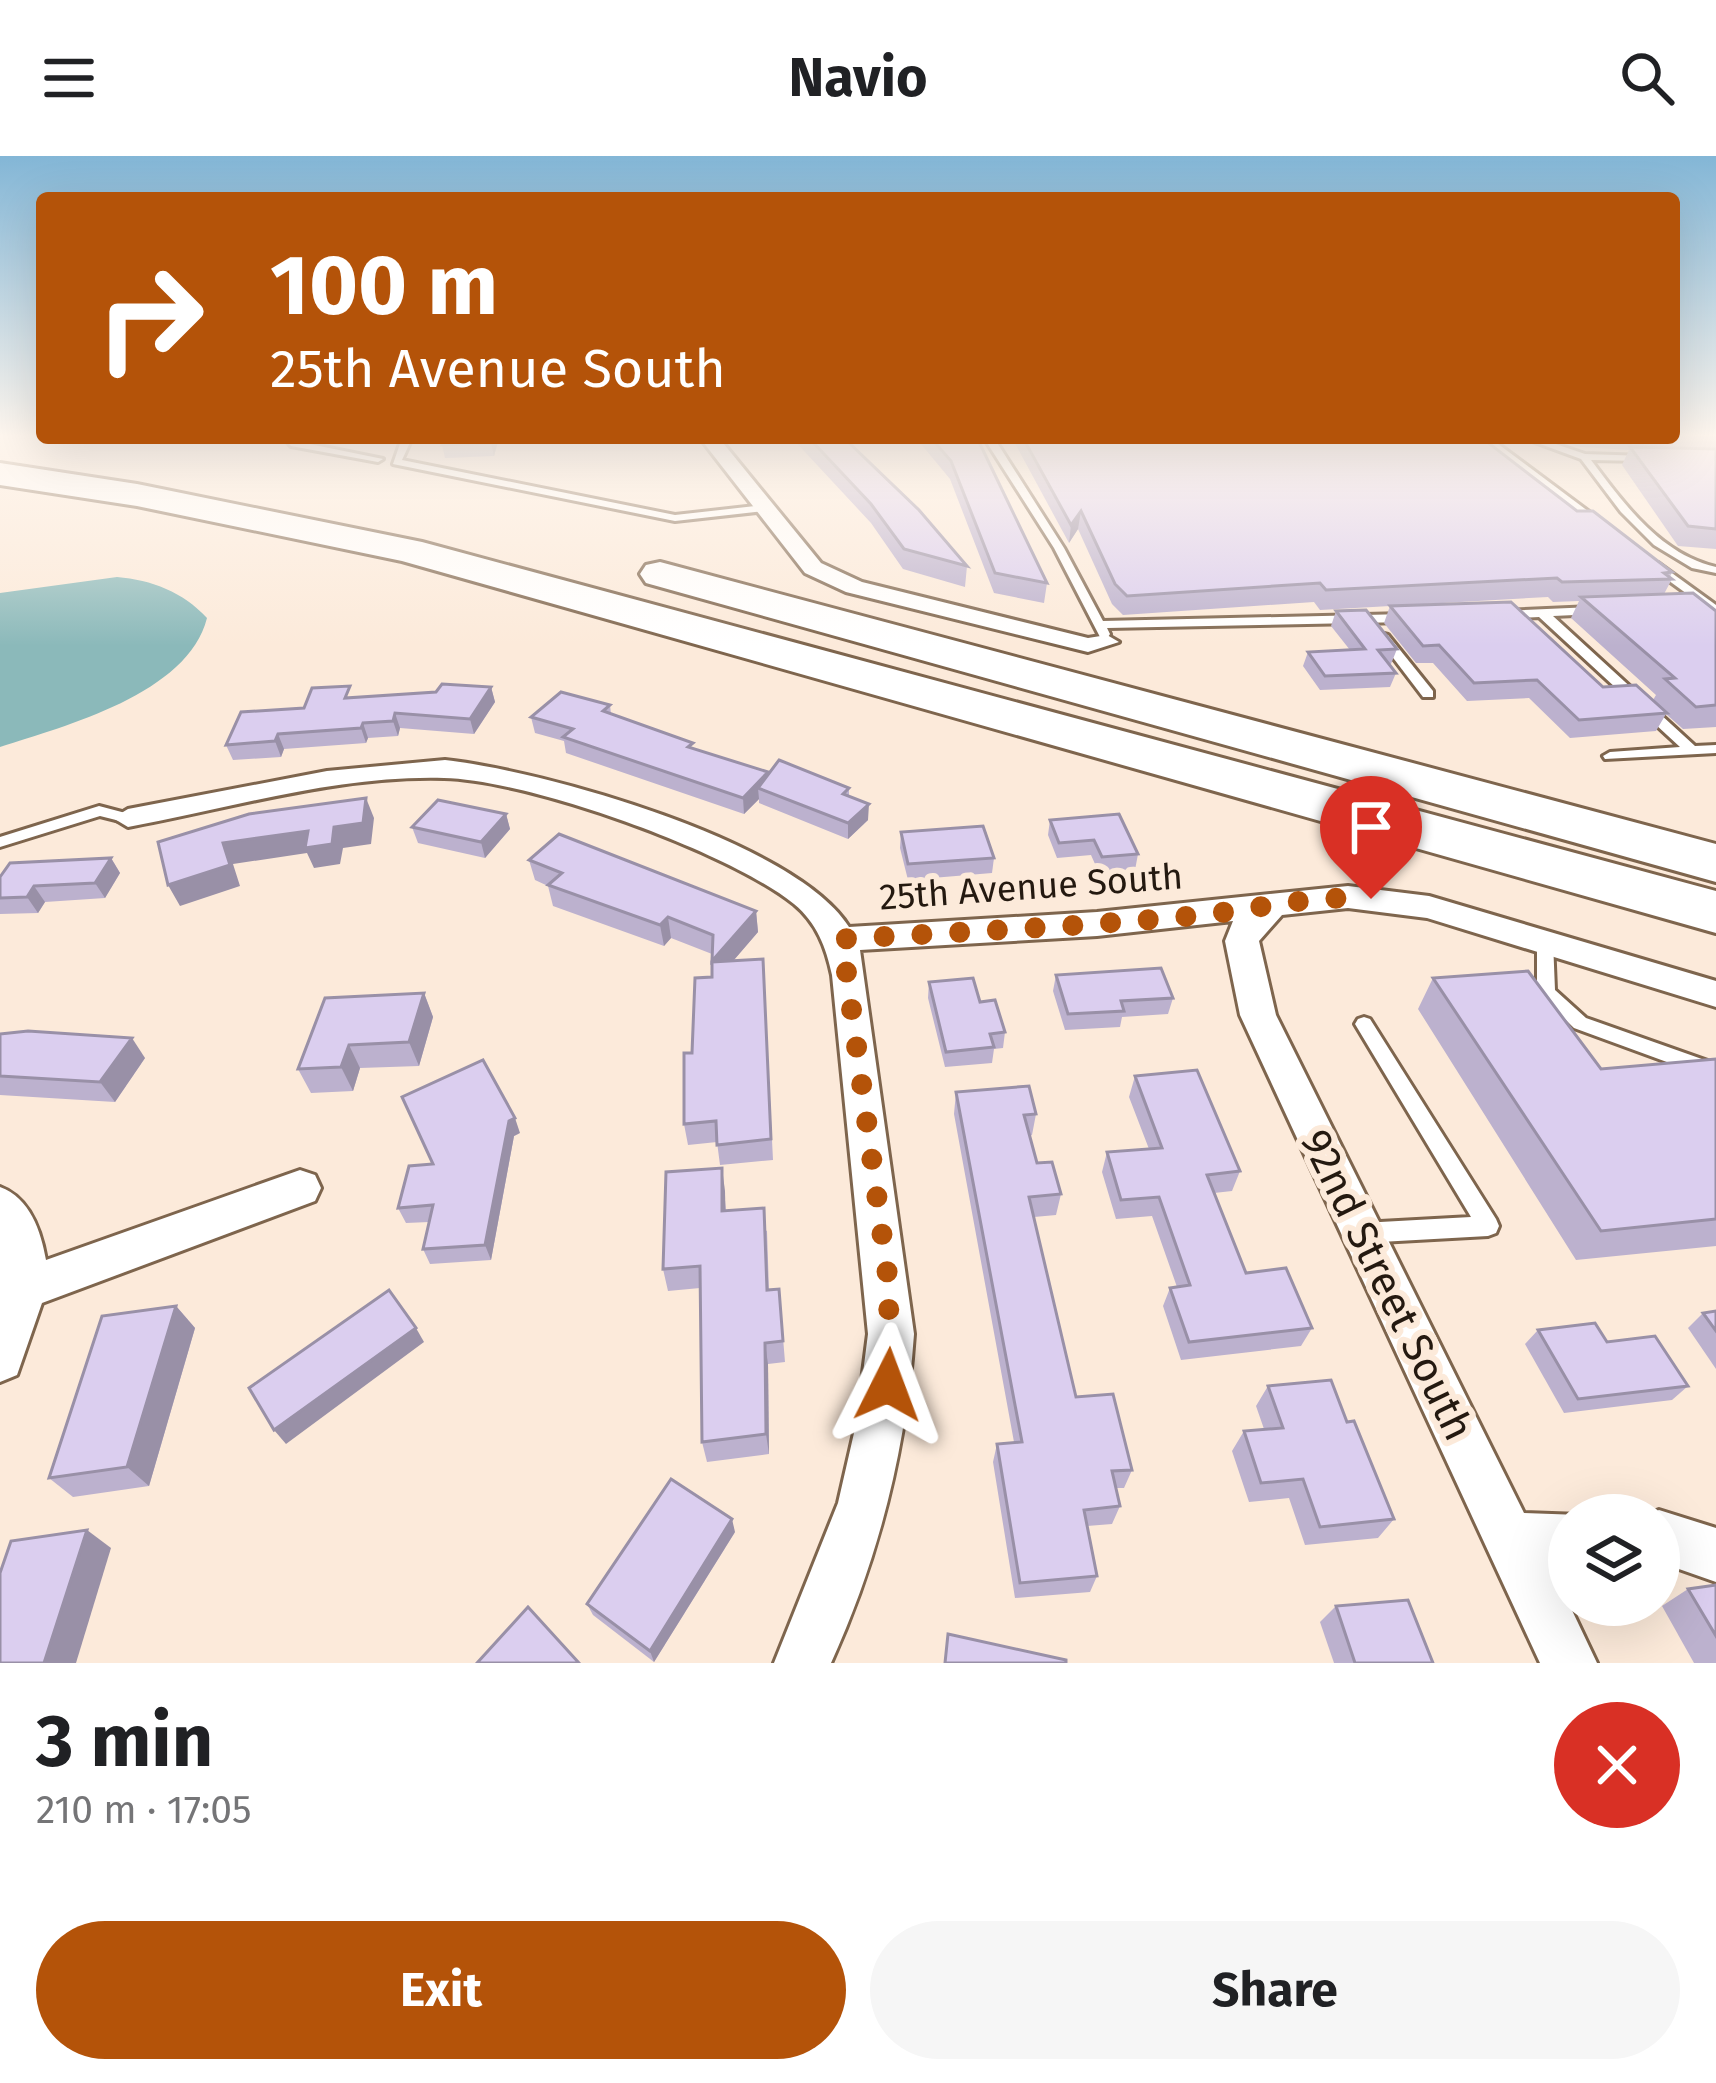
<!DOCTYPE html>
<meta charset="utf-8">
<style>
body{margin:0;font-family:"Fira Sans",sans-serif;background:#f6f6f6;color:#202124;height:100vh;display:flex;flex-direction:column;font-size:45px;white-space:nowrap}
*{box-sizing:border-box;margin:0}
p{font-size:39px;color:#757577}
.icon{flex:none;width:66px;height:66px;fill:none;stroke:currentColor;stroke-width:2;stroke-linecap:round;stroke-linejoin:round}
.map{position:relative;height:1507px;overflow:hidden}
.side{display:flex;flex-direction:column;background:#fff;flex:1}
.side>*{flex:none}
.banner{position:absolute;left:36px;top:36px;width:1644px;height:252px;border-radius:12px;box-shadow:0 12px 48px #0002;background:#b45309;color:#fff;overflow:hidden}
.tools{position:absolute;left:1548px;top:1338px;display:grid;gap:24px}
.tools a{display:grid;place-items:center;width:132px;height:132px;border-radius:50%;background:#fff;box-shadow:0 12px 48px #0002;font-size:60px}
.pin{position:absolute;display:grid;place-items:center;width:102px;height:102px;color:#fff;margin:-123px -51px;border-radius:50% 50% 50% 0;rotate:-45deg;box-shadow:0 0 12px #0007}
.pin .icon{rotate:45deg}
.me{position:absolute;width:132px;margin:-66px;rotate:3deg;stroke-linejoin:round;filter:drop-shadow(0 0 9px #0008)}
.turn{display:flex;align-items:center;gap:42px;height:252px;padding:0 36px;font-size:54px}
.turn .icon{width:156px;height:156px;stroke-width:2.5}
.turn b{display:block;font-size:84px;line-height:102px}
.round{display:grid;place-items:center;flex:none;width:126px;height:126px;border-radius:63px;background:#f6f6f6}
.summary{display:flex;align-items:center;justify-content:space-between;height:204px;padding:0 36px}
h1{font-size:72px;font-weight:700;line-height:90px}
.action{display:flex;gap:24px;margin-top:auto;padding:24px 36px}
.action a{flex:1;height:138px;border-radius:72px;background:#b45309;color:#fff;font-size:48px;font-weight:700;line-height:138px;text-align:center}
.action a+a{background:#f6f6f6;color:#202124}
header{display:flex;justify-content:space-between;align-items:center;height:156px;padding:0 36px;background:#fff;font-size:54px;font-weight:700}
.map>svg:first-child{display:block}
</style>
<header><svg class="icon" aria-label="menu" viewBox="0 0 24 24"><path d="M4 6h16M4 12h16M4 18h16"/></svg>Navio<svg class="icon" aria-label="search" viewBox="0 0 24 24"><circle cx="10" cy="10" r="6"/><path d="M15 15l6 6"/></svg></header>
<div class="map">
<svg width="1716" height="1507" viewBox="0 0 1716 1507">
<rect width="100%" height="100%" fill="#fceada"/>
<path fill="#8bb9ba" d="M 117,421 C 152,424 183,436 207,462 C 188,538 65,570 0,591 L 0,437 Z"/>
<g fill="none" stroke-linecap="round" stroke-linejoin="round">
<defs>
<g id="service">
<path d="M 230,282 L 246,282 L 241,285 Z"/>
<path d="M 284,282 L 294,282 L 295,285 L 383,303 L 378,306 L 291,290 Z"/>
<path d="M 402,282 L 412,282 L 402,304 L 675,359 L 765,349 L 770,352 L 765,355 L 675,365 L 393,308 Z"/>
<path d="M 984,282 L 994,282 L 1064,392 L 1103,465 L 1406,458 L 1412,462 L 1406,466 L 1107,472 L 1110,478 L 1108,481 L 1100,481 L 1054,392 Z"/>
<path d="M 1479,282 L 1490,282 L 1604,367 L 1604,371 L 1596,371 Z"/>
<path d="M 1524,282 L 1538,282 L 1585,298 L 1647,300 L 1649,302 L 1644,305 L 1591,304 C 1624,348 1660,398 1716,411 L 1716,417 L 1692,412 L 1654,389 L 1621,356 L 1581,303 Z"/>
<path d="M 1650,407 L 1658,407 L 1716,449 L 1716,459 L 1650,411 Z"/>
<path d="M 1592,451 L 1598,455 L 1596,458 L 1553,460 L 1695,590 L 1716,589 L 1716,597 L 1605,603 L 1603,600 L 1610,596 L 1680,591 L 1539,461 L 1504,463 L 1498,459 L 1504,455 Z"/>
<path d="M 1384,478 L 1388,479 L 1433,535 L 1433,541 L 1423,541 L 1378,482 Z"/>
<path d="M 99,650 L 133,659 L 136,662 L 128,667 L 100,660 L 0,691 L 0,681 Z"/>
<path d="M 1545,779 L 1553,785 L 1555,834 L 1586,862 L 1716,908 L 1716,924 L 1574,872 L 1537,836 L 1537,785 Z"/>
<path d="M 1364,861 L 1370,863 L 1496,1063 L 1499,1070 L 1496,1077 L 1488,1080 L 1362,1087 L 1354,1084 L 1351,1077 L 1354,1070 L 1362,1067 L 1471,1061 L 1355,868 L 1358,863 Z"/>
</g>
<g id="minor">
<path d="M 700,282 L 719,282 L 821,407 L 862,426 L 1088,482 L 1107,479 L 1119,486 L 1088,496 L 846,436 L 805,417 Z"/>
<path d="M 445,604 C 544,615 795,685 849,771 L 1097,756 L 1348,730 L 1429,740 L 1716,825 L 1716,851 L 1427,762 L 1348,752 L 1282,759 L 1259,785 L 1276,859 L 1524,1357 L 1580,1359 L 1569,1359 L 1569,1407 L 1550,1408 L 1597,1507 L 1540,1507 L 1240,859 L 1225,785 L 1233,765 L 1097,780 L 860,794 L 914,1178 C 906,1294 879,1401 831,1507 L 774,1507 L 838,1347 L 857,1264 L 868,1178 L 832,819 C 826,791 817,767 794,748 C 728,695 529,624 444,622 C 338,619 231,652 128,671 L 113,662 L 128,653 L 327,615 Z"/>
<path d="M 300,1014 L 315,1019 L 321,1032 L 315,1045 L 42,1147 L 17,1219 L 0,1226 L 0,1031 C 30,1042 41,1075 46,1104 Z"/>
<path d="M 1659,1354 L 1716,1372 L 1716,1426 L 1659,1406 L 1659,1359 L 1646,1359 Z"/>
</g>
<g id="motorway">
<path d="M 0,307 L 137,328 L 422,386 L 1716,735 L 1716,777 L 402,405 L 137,350 L 0,329 Z"/>
<path d="M 660,406 L 1716,688 L 1716,726 L 646,427 L 640,418 L 646,409 Z"/>
</g>
</defs>
<use href="#service" stroke="#7e654d" stroke-width="6"/>
<use href="#minor" stroke="#7e654d" stroke-width="6"/>
<use href="#motorway" stroke="#7e654d" stroke-width="6"/>
<use href="#service" fill="#fff" fill-rule="evenodd"/>
<use href="#minor" fill="#fff" fill-rule="evenodd"/>
<use href="#motorway" fill="#fff" fill-rule="evenodd"/>
</g>
<g fill="#bcb1ce">
<path d="M 1674,279 L 1716,279 L 1716,393 L 1678,390 L 1622,309 L 1629,294 L 1581,291 L 1546,282 L 1674,282 Z"/>
<path d="M 337,282 L 387,282 L 385,285 L 339,287 Z"/>
<path d="M 499,282 L 494,300 L 445,302 L 442,289 Z"/>
<path d="M 792,282 L 844,282 L 967,410 L 965,431 L 903,413 L 871,367 Z"/>
<path d="M 916,282 L 974,282 L 1047,427 L 1044,447 L 994,437 L 950,323 Z"/>
<path d="M 1012,282 L 1482,282 L 1577,355 L 1672,416 L 1670,421 L 1672,423 L 1664,438 L 1716,455 L 1716,571 L 1683,573 L 1666,558 L 1656,575 L 1570,582 L 1529,542 L 1467,545 L 1433,507 L 1416,507 L 1384,467 L 1390,450 L 1603,531 L 1653,544 L 1656,539 L 1571,462 L 1579,445 L 1553,446 L 1548,441 L 1320,454 L 1314,446 L 1123,459 L 1112,448 L 1078,373 L 1069,387 Z"/>
<path d="M 1336,455 L 1397,493 L 1391,508 L 1389,508 L 1396,517 L 1390,531 L 1320,534 L 1303,510 L 1308,496 L 1350,494 L 1331,470 Z"/>
<path d="M 491,531 L 495,546 L 474,578 L 400,572 L 398,580 L 368,582 L 366,587 L 284,593 L 281,601 L 233,604 L 226,589 L 304,552 L 354,542 Z"/>
<path d="M 610,549 L 611,558 L 694,593 L 768,616 L 849,632 L 849,640 L 868,664 L 848,683 L 759,647 L 759,643 L 744,658 L 566,597 L 564,585 L 535,577 L 531,561 Z"/>
<path d="M 506,658 L 510,673 L 485,702 L 418,687 L 412,671 Z"/>
<path d="M 1050,664 L 1138,698 L 1135,714 L 1099,717 L 1091,699 L 1057,702 L 1048,679 Z"/>
<path d="M 901,676 L 994,702 L 992,717 L 908,724 L 900,692 Z"/>
<path d="M 111,702 L 120,717 L 105,742 L 45,746 L 38,757 L 0,758 L 0,721 Z"/>
<path d="M 529,704 L 756,755 L 758,776 L 733,805 L 764,824 L 773,1004 L 720,1009 L 717,986 L 688,989 L 684,968 L 692,897 L 712,821 L 712,798 L 671,782 L 664,790 L 553,750 L 548,730 L 535,724 Z"/>
<path d="M 1056,819 L 1173,842 L 1168,858 L 1122,861 L 1120,871 L 1065,874 L 1053,835 Z"/>
<path d="M 1433,822 L 1601,913 L 1716,903 L 1716,1090 L 1576,1104 L 1418,853 Z"/>
<path d="M 929,826 L 980,846 L 1005,876 L 1003,892 L 994,893 L 992,907 L 945,911 L 928,842 Z"/>
<path d="M 424,837 L 433,861 L 419,910 L 360,912 L 353,935 L 311,937 L 298,913 Z"/>
<path d="M 0,878 L 145,902 L 115,946 L 0,939 Z"/>
<path d="M 1135,920 L 1240,1015 L 1232,1035 L 1214,1037 L 1246,1117 L 1312,1172 L 1301,1190 L 1181,1204 L 1163,1150 L 1170,1132 L 1177,1131 L 1152,1060 L 1116,1063 L 1102,1016 L 1107,996 L 1149,993 L 1129,941 Z"/>
<path d="M 956,936 L 1036,958 L 1032,979 L 1030,980 L 1037,1007 L 1061,1038 L 1056,1059 L 1034,1061 L 1076,1241 L 1132,1314 L 1124,1332 L 1116,1332 L 1120,1350 L 1112,1368 L 1087,1370 L 1097,1420 L 1090,1436 L 1015,1442 L 993,1306 L 997,1288 L 1014,1286 L 954,958 Z"/>
<path d="M 520,977 L 514,980 L 491,1104 L 430,1108 L 423,1093 L 429,1066 L 406,1067 L 398,1052 L 433,1008 Z"/>
<path d="M 722,1012 L 726,1055 L 767,1075 L 769,1134 L 779,1133 L 785,1206 L 768,1208 L 769,1298 L 707,1306 L 702,1286 L 700,1132 L 668,1135 L 663,1113 Z"/>
<path d="M 176,1150 L 195,1172 L 149,1330 L 73,1341 L 49,1322 Z"/>
<path d="M 1716,1155 L 1716,1213 L 1688,1172 L 1703,1157 Z"/>
<path d="M 1538,1174 L 1607,1186 L 1688,1230 L 1672,1244 L 1564,1257 L 1525,1188 Z"/>
<path d="M 1268,1230 L 1347,1266 L 1394,1363 L 1378,1382 L 1305,1389 L 1289,1342 L 1249,1346 L 1232,1295 L 1244,1275 L 1264,1273 L 1256,1250 Z"/>
<path d="M 735,1376 L 654,1506 L 593,1459 L 587,1448 Z"/>
<path d="M 1716,1429 L 1716,1507 L 1694,1507 L 1662,1450 L 1688,1433 Z"/>
<path d="M 1336,1450 L 1433,1507 L 1334,1507 L 1320,1466 Z"/>
</g>
<g fill="#9990a7">
<path d="M 493,282 L 499,282 L 494,300 L 491,287 Z"/>
<path d="M 1081,355 L 1078,373 L 1069,387 L 1071,369 Z"/>
<path d="M 491,531 L 495,546 L 474,578 L 470,563 Z"/>
<path d="M 395,557 L 400,572 L 398,580 L 393,565 Z"/>
<path d="M 363,567 L 368,582 L 366,587 L 361,572 Z"/>
<path d="M 278,578 L 284,593 L 281,601 L 275,585 Z"/>
<path d="M 768,616 L 758,632 L 759,643 L 744,658 L 743,642 Z"/>
<path d="M 366,642 L 374,662 L 371,688 L 343,692 L 340,708 L 314,712 L 307,697 L 233,708 L 240,730 L 180,750 L 168,729 L 223,687 L 334,671 Z"/>
<path d="M 869,648 L 868,664 L 848,683 L 848,667 Z"/>
<path d="M 506,658 L 510,673 L 485,702 L 481,686 Z"/>
<path d="M 111,702 L 120,717 L 105,742 L 95,727 Z"/>
<path d="M 34,730 L 45,746 L 38,757 L 27,741 Z"/>
<path d="M 756,755 L 758,776 L 715,826 L 712,805 Z"/>
<path d="M 668,761 L 671,782 L 664,790 L 660,769 Z"/>
<path d="M 424,837 L 433,861 L 419,910 L 409,886 Z"/>
<path d="M 132,882 L 145,902 L 115,946 L 100,926 Z"/>
<path d="M 349,889 L 360,912 L 353,935 L 341,911 Z"/>
<path d="M 515,962 L 520,977 L 514,980 L 491,1104 L 485,1089 L 509,965 Z"/>
<path d="M 722,1012 L 725,1035 L 726,1078 L 722,1055 Z"/>
<path d="M 176,1150 L 195,1172 L 149,1330 L 127,1311 Z"/>
<path d="M 416,1172 L 424,1186 L 286,1288 L 274,1274 Z"/>
<path d="M 765,1187 L 768,1208 L 769,1298 L 766,1278 Z"/>
<path d="M 732,1363 L 735,1376 L 654,1506 L 650,1495 Z"/>
<path d="M 87,1374 L 111,1392 L 76,1507 L 44,1507 Z"/>
</g>
<g fill="#dbceef" stroke="#9990a7" stroke-width="3">
<path d="M 445,282 L 493,282 L 491,287 L 442,289 Z"/>
<path d="M 809,282 L 844,282 L 919,354 L 967,410 L 904,393 L 871,348 Z"/>
<path d="M 931,282 L 974,282 L 980,288 L 1047,427 L 995,417 L 951,305 Z"/>
<path d="M 1023,282 L 1482,282 L 1577,355 L 1593,355 L 1672,416 L 1664,417 L 1672,423 L 1562,426 L 1557,422 L 1326,434 L 1320,427 L 1127,440 L 1115,428 L 1081,355 L 1071,369 Z"/>
<path d="M 1630,291 L 1716,293 L 1716,373 L 1688,370 Z"/>
<path d="M 1693,437 L 1716,455 L 1716,549 L 1696,551 L 1665,523 L 1675,522 L 1581,441 Z"/>
<path d="M 1511,446 L 1603,531 L 1636,529 L 1667,557 L 1579,564 L 1537,524 L 1474,527 L 1439,489 L 1423,490 L 1390,450 Z"/>
<path d="M 1366,454 L 1397,493 L 1378,494 L 1396,517 L 1325,520 L 1308,496 L 1365,493 L 1336,455 Z"/>
<path d="M 442,528 L 491,531 L 470,563 L 395,557 L 393,565 L 363,567 L 361,572 L 278,578 L 275,585 L 226,589 L 241,556 L 304,552 L 312,532 L 350,530 L 345,542 L 436,536 Z"/>
<path d="M 561,536 L 610,549 L 603,555 L 693,587 L 688,591 L 768,616 L 743,642 L 563,581 L 573,573 L 531,561 Z"/>
<path d="M 779,604 L 849,632 L 843,638 L 869,648 L 848,667 L 758,632 Z"/>
<path d="M 366,642 L 363,667 L 334,671 L 332,688 L 305,692 L 308,675 L 223,687 L 230,709 L 168,729 L 158,686 L 249,658 Z"/>
<path d="M 438,644 L 506,658 L 481,686 L 412,671 Z"/>
<path d="M 1119,658 L 1138,698 L 1102,701 L 1094,684 L 1059,687 L 1050,664 Z"/>
<path d="M 983,670 L 994,702 L 908,708 L 901,676 Z"/>
<path d="M 559,678 L 756,755 L 712,805 L 713,779 L 668,761 L 660,769 L 548,729 L 562,717 L 529,704 Z"/>
<path d="M 111,702 L 95,727 L 34,730 L 27,741 L 0,742 L 0,721 L 10,707 Z"/>
<path d="M 763,803 L 771,983 L 717,989 L 716,965 L 684,968 L 684,897 L 692,897 L 695,822 L 712,821 L 712,806 Z"/>
<path d="M 1161,812 L 1173,842 L 1121,845 L 1124,855 L 1068,858 L 1056,819 Z"/>
<path d="M 1528,815 L 1601,913 L 1716,903 L 1716,1063 L 1601,1075 L 1433,822 Z"/>
<path d="M 973,822 L 980,846 L 995,844 L 1005,876 L 990,878 L 994,891 L 946,896 L 929,826 Z"/>
<path d="M 424,837 L 409,886 L 349,889 L 341,911 L 298,913 L 325,842 Z"/>
<path d="M 28,875 L 132,882 L 100,926 L 0,920 L 0,878 Z"/>
<path d="M 483,904 L 515,962 L 509,965 L 485,1089 L 423,1093 L 433,1049 L 398,1052 L 409,1010 L 433,1008 L 402,941 Z"/>
<path d="M 1197,914 L 1240,1015 L 1207,1019 L 1246,1117 L 1286,1112 L 1312,1172 L 1189,1186 L 1170,1132 L 1190,1129 L 1159,1041 L 1121,1044 L 1107,996 L 1162,992 L 1135,920 Z"/>
<path d="M 1029,930 L 1036,958 L 1024,959 L 1037,1007 L 1052,1006 L 1061,1038 L 1029,1041 L 1076,1241 L 1113,1238 L 1132,1314 L 1112,1315 L 1120,1350 L 1084,1354 L 1097,1420 L 1020,1427 L 997,1288 L 1022,1286 L 956,936 Z"/>
<path d="M 722,1012 L 722,1055 L 764,1052 L 767,1134 L 779,1133 L 783,1185 L 765,1187 L 766,1278 L 702,1286 L 700,1110 L 663,1113 L 666,1016 Z"/>
<path d="M 389,1134 L 416,1172 L 274,1274 L 249,1232 Z"/>
<path d="M 176,1150 L 127,1311 L 49,1322 L 102,1160 Z"/>
<path d="M 1716,1155 L 1716,1175 L 1703,1157 Z"/>
<path d="M 1595,1167 L 1607,1186 L 1655,1180 L 1688,1230 L 1578,1243 L 1538,1174 Z"/>
<path d="M 1331,1224 L 1347,1266 L 1354,1265 L 1394,1363 L 1320,1371 L 1303,1323 L 1261,1327 L 1244,1275 L 1283,1272 L 1268,1230 Z"/>
<path d="M 671,1323 L 732,1363 L 650,1495 L 587,1448 Z"/>
<path d="M 87,1374 L 44,1507 L 0,1507 L 0,1417 L 11,1385 Z"/>
<path d="M 1716,1429 L 1716,1480 L 1688,1433 Z"/>
<path d="M 1408,1444 L 1433,1507 L 1355,1507 L 1336,1450 Z"/>
<path d="M 528,1451 L 579,1507 L 477,1507 Z"/>
<path d="M 948,1478 L 1066,1504 L 1066,1507 L 945,1507 Z"/>
</g>
<linearGradient id="sky" x2="0" y2="1"><stop stop-color="#83b6d6"/><stop offset="0.57" stop-color="#fef6ee"/><stop offset="1" stop-color="#fef6ee" stop-opacity="0"/></linearGradient>
<rect width="1716" height="490" fill="url(#sky)"/>
<g fill="none" stroke-linecap="round" stroke-linejoin="round">
<path stroke="#b45309" stroke-width="21" stroke-dasharray="0 37.8" d="M 888,1229 L 889,1130 L 842,783 C 958,776 1074,771 1190,760 C 1251,755 1310,738 1371,743"/>
</g>
<g text-anchor="middle" dominant-baseline="central" stroke-width="12" stroke-linejoin="round" paint-order="stroke">
<g font-size="36" fill="#241910" stroke="#fceada">
<text transform="translate(1031 731) rotate(-4)">25th Avenue South</text>
</g>
<g font-size="42" fill="#241910" stroke="#fceada">
<text transform="translate(1387 1129) rotate(64)">92nd Street South</text>
</g>
</g>
</svg>
<div class="tools">
<a><svg class="icon" aria-label="layers" viewBox="0 0 24 24"><path d="M12 4l9 5-9 5-9-5zM3 14l9 5 9-5"/></svg></a>
</div>
<div class="pin" style="left:1371px;top:743px;background:#d93025"><svg class="icon" aria-label="arrive" viewBox="0 0 24 24"><path d="M6 21V4h12l-3 4 3 4H6"/></svg></div>
<svg class="me" style="left:888px;top:1229px" viewBox="-20 -20 40 40"><path d="M0-17L14 15 0 8-14 15z" fill="#b45309" stroke="#fff" stroke-width="4"/></svg>
<div class="banner">
<div class="turn"><svg class="icon" aria-label="right" viewBox="0 0 24 24"><path d="M7 20v-9h11M14 6l5 5-5 5"/></svg><div><b>100 m</b>25th Avenue South</div></div>
</div>
</div>
<section class="side">
<div class="summary"><div><h1>3 min</h1><p>210 m · 17:05</p></div><a class="round" style="background:#d93025;color:#fff"><svg class="icon" aria-label="close" viewBox="0 0 24 24"><path d="M6 6l12 12M18 6L6 18"/></svg></a></div>
<div class="action"><a>Exit</a><a>Share</a></div>
</section>
